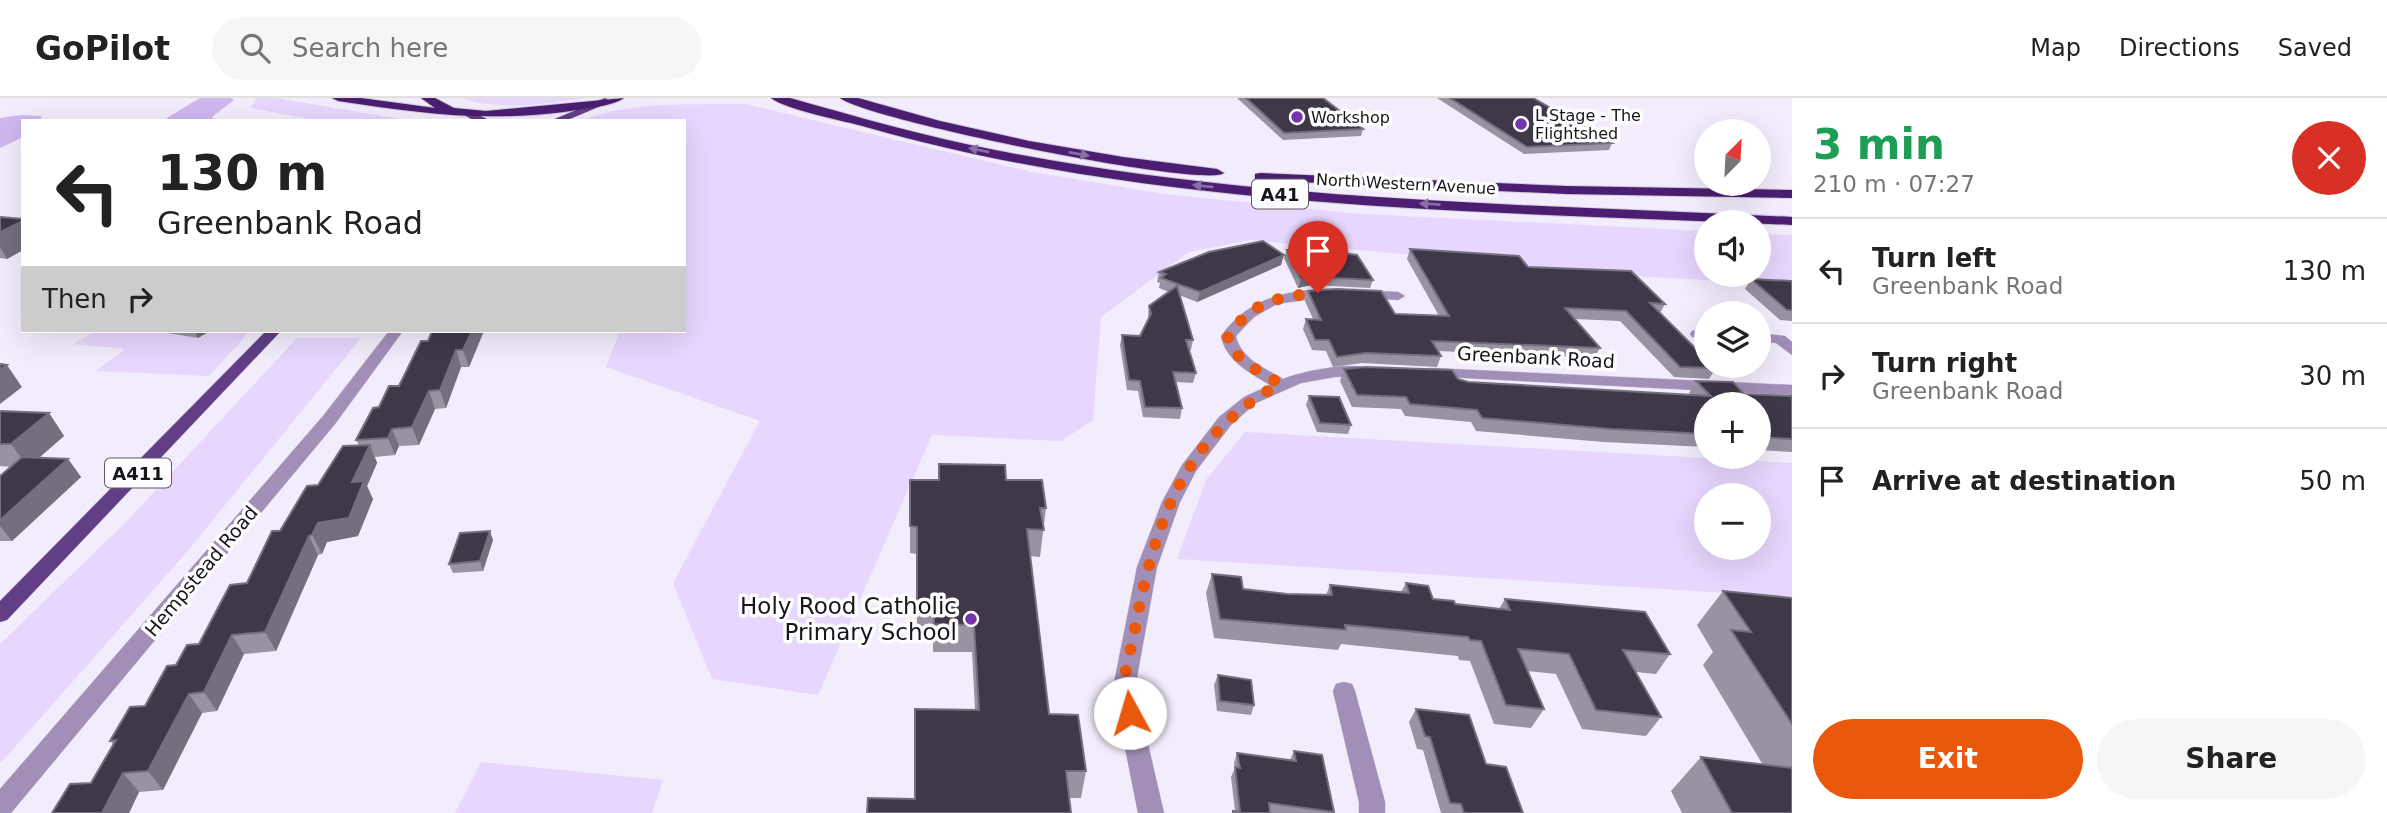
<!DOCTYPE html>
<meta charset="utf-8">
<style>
body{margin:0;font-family:"DejaVu Sans",sans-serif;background:#f6f6f6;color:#222;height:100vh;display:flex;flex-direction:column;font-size:26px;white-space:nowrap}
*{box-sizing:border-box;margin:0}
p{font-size:23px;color:#767676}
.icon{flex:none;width:38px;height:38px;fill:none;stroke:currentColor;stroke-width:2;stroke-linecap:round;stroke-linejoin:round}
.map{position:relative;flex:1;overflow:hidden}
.panel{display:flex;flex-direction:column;background:#fff;width:595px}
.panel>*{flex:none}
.banner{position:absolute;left:21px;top:21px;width:665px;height:214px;border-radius:0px;box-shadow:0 7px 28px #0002;background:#fff;color:#222;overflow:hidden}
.needle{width:46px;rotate:24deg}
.tools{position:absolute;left:1694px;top:21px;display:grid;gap:14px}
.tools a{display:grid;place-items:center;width:77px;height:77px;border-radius:50%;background:#fff;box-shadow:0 7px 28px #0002;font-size:35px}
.pin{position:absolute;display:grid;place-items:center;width:60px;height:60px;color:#fff;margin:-72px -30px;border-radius:50% 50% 50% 0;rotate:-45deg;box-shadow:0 0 7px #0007}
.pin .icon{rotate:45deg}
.me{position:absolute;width:77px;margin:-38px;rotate:354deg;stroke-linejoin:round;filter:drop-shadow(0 0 5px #0008)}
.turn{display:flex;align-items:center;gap:24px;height:147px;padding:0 21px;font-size:32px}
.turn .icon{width:91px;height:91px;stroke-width:2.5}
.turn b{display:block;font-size:49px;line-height:60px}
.then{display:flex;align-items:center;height:66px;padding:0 21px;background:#0003;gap:14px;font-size:26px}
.round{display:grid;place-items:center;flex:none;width:74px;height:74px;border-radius:37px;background:#f6f6f6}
.summary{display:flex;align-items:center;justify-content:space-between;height:119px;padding:0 21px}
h1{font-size:42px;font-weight:600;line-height:52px;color:#1e9e55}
.button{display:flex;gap:14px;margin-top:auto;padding:14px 21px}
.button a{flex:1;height:80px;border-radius:42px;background:#ea580c;color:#fff;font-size:28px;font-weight:600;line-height:80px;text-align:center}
.button a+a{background:#f6f6f6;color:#222}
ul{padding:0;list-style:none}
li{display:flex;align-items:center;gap:21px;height:105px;padding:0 21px;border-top:2px solid #e0e0e0}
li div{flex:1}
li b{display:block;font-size:26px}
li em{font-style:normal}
header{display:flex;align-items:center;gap:42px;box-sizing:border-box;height:98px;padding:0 35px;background:#fff;border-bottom:2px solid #e0e0e0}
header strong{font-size:33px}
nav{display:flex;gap:38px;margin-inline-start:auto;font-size:24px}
.search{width:490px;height:63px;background:#f6f6f6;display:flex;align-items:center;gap:18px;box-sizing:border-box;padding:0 24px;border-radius:38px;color:#767676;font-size:26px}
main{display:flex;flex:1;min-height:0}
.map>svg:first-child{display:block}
</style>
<header>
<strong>GoPilot</strong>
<div class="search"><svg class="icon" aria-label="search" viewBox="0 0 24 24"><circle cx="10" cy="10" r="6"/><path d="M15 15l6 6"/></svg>Search here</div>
<nav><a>Map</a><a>Directions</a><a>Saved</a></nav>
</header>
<main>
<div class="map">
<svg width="1792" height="715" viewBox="0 0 1792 715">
<rect width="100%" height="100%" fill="#f3ecfc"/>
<g fill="#e7d6fd" fill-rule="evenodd">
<path d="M 257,0 L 276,0 L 412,23 L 300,23 L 305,20 L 250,10 Z"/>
<path d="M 461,0 L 586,0 C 544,6 501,13 461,0 Z"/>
<path d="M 745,6 L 1032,74 L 1164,96 L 1360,116 L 1706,133 L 1706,177 L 1759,177 L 1759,136 L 1792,137 L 1792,187 L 1650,179 L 1250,142 L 1189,154 L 1101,219 L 1093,322 L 1061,343 L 932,337 L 818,597 L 712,581 L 673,485 L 760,323 L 606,269 L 620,233 L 684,233 L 684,23 L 581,23 C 631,2 692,7 745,6 Z"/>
<path d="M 96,233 L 250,233 L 209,278 L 96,273 L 125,251 L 73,246 Z"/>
<path d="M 297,240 L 361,240 L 186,455 L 0,666 L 0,546 L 126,424 Z"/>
<path d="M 1245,334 L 1792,365 L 1792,499 L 1177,461 L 1206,382 ZM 1706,397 L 1759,397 L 1759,450 L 1706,450 Z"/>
<path d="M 481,664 L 663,682 L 652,715 L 455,715 Z"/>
</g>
<g fill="#cfb8ed">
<path d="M 200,0 L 231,0 L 234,2 L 212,19 L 215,23 L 162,23 Z"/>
<path d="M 21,17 L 42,18 L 40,23 L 23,23 L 23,39 L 0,50 L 0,20 Z"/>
</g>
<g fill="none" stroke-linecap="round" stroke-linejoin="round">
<defs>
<g id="minor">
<path d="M 1328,191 L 1333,192 L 1333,198 L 1277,206 L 1254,219 L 1236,238 C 1241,261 1265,270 1283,281 C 1300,274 1359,261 1372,273 L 1364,278 L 1335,279 L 1301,285 L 1256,305 L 1231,327 L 1196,373 L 1180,404 L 1157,469 L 1135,590 L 1164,715 L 1138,715 L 1113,590 L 1137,469 L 1162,404 L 1182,367 L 1219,319 L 1244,299 L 1270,287 C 1250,275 1226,263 1221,238 C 1248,201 1284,192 1328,191 Z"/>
<path d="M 1359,192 L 1398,194 L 1405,198 L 1398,202 L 1354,199 L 1354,193 Z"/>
<path d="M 1706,232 L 1706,240 L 1692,239 L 1690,236 L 1692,233 Z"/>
<path d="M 389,233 L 403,233 L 335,326 L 11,715 L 0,715 L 0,691 L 323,318 Z"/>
<path d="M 1759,235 L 1785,238 L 1792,244 L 1792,257 L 1776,245 L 1759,243 Z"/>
<path d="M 1431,270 L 1792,287 L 1792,297 L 1425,278 L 1423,275 Z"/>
<path d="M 1344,584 L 1352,586 L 1355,593 L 1385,704 L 1385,715 L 1359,715 L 1359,704 L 1333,593 L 1336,586 Z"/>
</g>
<g id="major">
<path d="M 605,0 L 610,3 L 608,5 L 565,23 L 550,23 Z"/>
<path d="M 470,13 L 487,21 L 488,23 L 475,23 L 466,18 L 466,14 Z"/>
<path d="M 266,233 L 281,233 L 7,522 L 0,524 L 0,503 Z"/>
</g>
<g id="highway">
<path d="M 332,0 L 361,0 L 435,10 L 421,0 L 435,0 L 454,10 L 486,13 L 624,0 C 613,8 592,9 578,12 C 492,25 423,16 338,3 Z"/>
<path d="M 771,0 L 790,0 C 858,19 926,39 995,52 C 1257,104 1527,106 1792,119 L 1792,127 C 1491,113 1159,113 866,29 C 845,23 786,12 771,0 Z"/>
<path d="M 840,0 L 858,0 L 940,23 L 1029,43 L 1123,59 L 1217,71 L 1224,75 C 1206,91 868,22 840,0 Z"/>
<path d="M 1260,75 L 1566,88 L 1792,92 L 1792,100 L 1566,96 L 1255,82 L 1255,76 Z"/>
</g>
</defs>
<use href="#minor" stroke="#d0c9d8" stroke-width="1"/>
<use href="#major" stroke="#d0c9d8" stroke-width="1"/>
<use href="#highway" stroke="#d0c9d8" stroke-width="2"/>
<use href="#minor" fill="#a18fb8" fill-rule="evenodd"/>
<use href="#major" fill="#613e85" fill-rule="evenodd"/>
<use href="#highway" fill="#4b1e72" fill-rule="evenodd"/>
</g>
<g fill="#9992a2">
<path d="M 1237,0 L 1323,0 L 1363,31 L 1361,38 L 1283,42 Z"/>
<path d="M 1437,0 L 1533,0 L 1612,45 L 1609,52 L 1524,56 Z"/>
<path d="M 0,119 L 23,121 L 23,152 L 7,161 L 0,160 Z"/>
<path d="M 1410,151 L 1528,169 L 1665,206 L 1660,215 L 1716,270 L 1709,281 L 1674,279 L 1620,223 L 1574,221 L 1600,250 L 1594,260 L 1438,253 L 1441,258 L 1437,269 L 1362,265 L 1333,269 L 1326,253 L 1312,252 L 1303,231 L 1306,221 L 1313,221 L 1305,203 L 1308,193 L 1395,216 L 1439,218 L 1407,161 Z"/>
<path d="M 1287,152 L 1373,182 L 1370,190 L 1311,187 L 1298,190 L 1284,160 Z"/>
<path d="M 1281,167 L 1197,204 L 1179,197 L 1193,242 L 1191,252 L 1189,252 L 1196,275 L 1193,285 L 1176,284 L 1182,310 L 1180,321 L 1143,319 L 1138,293 L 1127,292 L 1120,247 L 1122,237 L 1140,238 L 1149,221 L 1148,217 L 1149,208 L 1169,194 L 1159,190 L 1160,185 L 1157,184 L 1159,174 Z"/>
<path d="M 1751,181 L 1792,183 L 1792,223 L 1780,222 L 1745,191 Z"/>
<path d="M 156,233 L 210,233 L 198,240 Z"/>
<path d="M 432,233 L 493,233 L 493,234 L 483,235 L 469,269 L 461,269 L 446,310 L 435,311 L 419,347 L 399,348 L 395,357 L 375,359 L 377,365 L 367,388 L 373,401 L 358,438 L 327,444 L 322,456 L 318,457 L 276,553 L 244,556 L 217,613 L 202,615 L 163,692 L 139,694 L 129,715 L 52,715 L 91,685 L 113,646 L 110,643 L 145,608 L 176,567 L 199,546 L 247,485 L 280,433 L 359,347 L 356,342 L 379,309 L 399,288 L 428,243 Z"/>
<path d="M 1344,271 L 1458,281 L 1468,284 L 1691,297 L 1689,295 L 1696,283 L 1744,296 L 1792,298 L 1792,354 L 1759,352 L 1759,306 L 1706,306 L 1706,349 L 1604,344 L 1476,333 L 1471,324 L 1405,318 L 1401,311 L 1352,309 L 1340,283 Z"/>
<path d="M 1309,298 L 1351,327 L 1348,336 L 1317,334 L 1306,307 Z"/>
<path d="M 0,313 L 49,315 L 64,338 L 39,360 L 68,361 L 81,379 L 12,443 L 0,443 L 0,378 L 11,369 L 0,368 Z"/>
<path d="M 939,366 L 1006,382 L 1046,410 L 1040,459 L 1030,458 L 1049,616 L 1086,673 L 1081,700 L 914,701 L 975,612 L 972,554 L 933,554 L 933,537 L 917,537 L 917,456 L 910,455 L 910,382 L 939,382 Z"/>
<path d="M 493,442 L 483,473 L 453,475 L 449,466 Z"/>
<path d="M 1212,476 L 1243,491 L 1287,496 L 1326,497 L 1330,487 L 1401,494 L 1406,485 L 1433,501 L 1455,506 L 1499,511 L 1505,501 L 1670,556 L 1656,576 L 1636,574 L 1661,619 L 1646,638 L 1582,631 L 1556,576 L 1527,573 L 1544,611 L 1531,630 L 1494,626 L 1470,563 L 1459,562 L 1458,558 L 1341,546 L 1338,552 L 1214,540 L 1206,495 Z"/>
<path d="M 1723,493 L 1792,500 L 1792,715 L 1682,715 L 1671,693 L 1701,659 L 1763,667 L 1703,567 L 1713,554 L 1697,527 Z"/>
<path d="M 1218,577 L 1254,607 L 1251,617 L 1217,613 L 1214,587 Z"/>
<path d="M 1416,611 L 1486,666 L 1523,715 L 1441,715 L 1423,652 L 1417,651 L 1409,624 Z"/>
<path d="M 1294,653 L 1334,714 L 1333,715 L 1232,715 L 1233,713 L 1235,713 L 1231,679 L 1235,670 L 1234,665 L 1237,655 L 1290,662 Z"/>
</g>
<g fill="#756e7e">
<path d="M 23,123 L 23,152 L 7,161 L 0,149 L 0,134 Z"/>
<path d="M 1284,157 L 1281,167 L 1197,204 L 1200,194 Z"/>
<path d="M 1314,179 L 1311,187 L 1298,190 L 1301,181 Z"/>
<path d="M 195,233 L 210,233 L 198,240 Z"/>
<path d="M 472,233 L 483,233 L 483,235 L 469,269 L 463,252 Z"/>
<path d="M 456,252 L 461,269 L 446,310 L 440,292 Z"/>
<path d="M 7,267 L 22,289 L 0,306 L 0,272 Z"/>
<path d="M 429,293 L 435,311 L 419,347 L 412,329 Z"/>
<path d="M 49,315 L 64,338 L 28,369 L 11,346 Z"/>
<path d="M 392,331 L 399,348 L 395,357 L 388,340 Z"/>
<path d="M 370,347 L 377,365 L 367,388 L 373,401 L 358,438 L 327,444 L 322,456 L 312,437 L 318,425 L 352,384 Z"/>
<path d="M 68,361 L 81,379 L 12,443 L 0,428 L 0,422 Z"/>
<path d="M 490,433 L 493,442 L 483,473 L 480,463 Z"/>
<path d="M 309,438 L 318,457 L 276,553 L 265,534 Z"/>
<path d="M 232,537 L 244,556 L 217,613 L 204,594 Z"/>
<path d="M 189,596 L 202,615 L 163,692 L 148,673 Z"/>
<path d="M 123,675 L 139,694 L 129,715 L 102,715 Z"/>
</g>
<g fill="#3f3848" stroke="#756e7e" stroke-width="2">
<path d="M 1246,0 L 1323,0 L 1363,31 L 1284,35 Z"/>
<path d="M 1450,0 L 1533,0 L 1612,45 L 1527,49 Z"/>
<path d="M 0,119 L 23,121 L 23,123 L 0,134 Z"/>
<path d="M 1263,143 L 1284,157 L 1200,194 L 1161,180 L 1166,176 L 1159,174 L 1209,154 Z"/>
<path d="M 1410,151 L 1519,158 L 1528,169 L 1631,173 L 1665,206 L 1650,205 L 1706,261 L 1706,268 L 1713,268 L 1716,270 L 1680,269 L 1626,213 L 1565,210 L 1600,250 L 1432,243 L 1441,258 L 1366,255 L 1337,259 L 1329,242 L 1315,242 L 1306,221 L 1321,222 L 1308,193 L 1337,191 L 1381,193 L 1395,216 L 1449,218 Z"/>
<path d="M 1287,152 L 1334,154 L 1357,157 L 1373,182 L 1314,179 L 1301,181 Z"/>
<path d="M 1751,181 L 1792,183 L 1792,212 L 1787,212 Z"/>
<path d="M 1177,188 L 1193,242 L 1186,242 L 1196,275 L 1173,274 L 1182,310 L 1145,309 L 1140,283 L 1129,282 L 1122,237 L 1140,238 L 1151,216 L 1149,208 Z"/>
<path d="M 432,233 L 472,233 L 463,252 L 456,252 L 440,292 L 429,293 L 412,329 L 392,331 L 388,340 L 356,342 L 373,310 L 379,309 L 389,288 L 399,288 L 421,243 L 428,243 Z"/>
<path d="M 0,266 L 7,267 L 0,272 Z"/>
<path d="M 1366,269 L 1452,272 L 1458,281 L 1468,284 L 1711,298 L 1696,283 L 1733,284 L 1744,296 L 1792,298 L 1792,341 L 1759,339 L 1759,306 L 1706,306 L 1706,336 L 1611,331 L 1482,320 L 1477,312 L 1410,306 L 1406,299 L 1357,297 L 1344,271 Z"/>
<path d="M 1309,298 L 1339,299 L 1351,327 L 1320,325 Z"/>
<path d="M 0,313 L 49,315 L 11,346 L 0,346 Z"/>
<path d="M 370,347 L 352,384 L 364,383 L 349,420 L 318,425 L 312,437 L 309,438 L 265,534 L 232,537 L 204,594 L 189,596 L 148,673 L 123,675 L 102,715 L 52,715 L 70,686 L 91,685 L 116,642 L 110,643 L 130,609 L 145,608 L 167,568 L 176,567 L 187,547 L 199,546 L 230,487 L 247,485 L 272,433 L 280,433 L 307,388 L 318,387 L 343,348 Z"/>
<path d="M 22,359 L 68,361 L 0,422 L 0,378 Z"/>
<path d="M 939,366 L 1005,367 L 1006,382 L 1042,382 L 1046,410 L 1040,410 L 1044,432 L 1027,431 L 1049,616 L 1078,617 L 1086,673 L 1066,673 L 1071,715 L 867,715 L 868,700 L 915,701 L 915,611 L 979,612 L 974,527 L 934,526 L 934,510 L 917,509 L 917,429 L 910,428 L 910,382 L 939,382 Z"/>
<path d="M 490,433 L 480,463 L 449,466 L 460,435 Z"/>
<path d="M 1212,476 L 1241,479 L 1243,491 L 1287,496 L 1332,497 L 1330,487 L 1409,495 L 1406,485 L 1428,488 L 1433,501 L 1454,503 L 1455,506 L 1510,512 L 1505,501 L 1645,514 L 1670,556 L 1623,552 L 1661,619 L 1596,612 L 1569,556 L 1518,551 L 1544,611 L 1506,607 L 1481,543 L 1470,542 L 1468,539 L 1345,527 L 1346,532 L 1220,521 Z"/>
<path d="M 1723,493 L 1792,500 L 1792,626 L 1731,532 L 1751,534 Z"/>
<path d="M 1218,577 L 1251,582 L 1254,607 L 1220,603 Z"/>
<path d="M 1416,611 L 1469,617 L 1486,666 L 1506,669 L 1523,715 L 1464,715 L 1461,706 L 1450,705 L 1430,639 L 1425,638 Z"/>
<path d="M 1294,653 L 1322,657 L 1334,714 L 1269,705 L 1270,715 L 1233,715 L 1233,713 L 1240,714 L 1235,669 L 1240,670 L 1237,655 L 1296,663 Z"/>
<path d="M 1701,659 L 1792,670 L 1792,715 L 1732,715 Z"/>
</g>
<defs><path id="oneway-solid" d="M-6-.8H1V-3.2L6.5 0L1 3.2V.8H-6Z" transform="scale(1.75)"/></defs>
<g fill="#896ca3">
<use href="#oneway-solid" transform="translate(979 52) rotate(-168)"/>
<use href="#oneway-solid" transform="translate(1079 56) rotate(10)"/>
<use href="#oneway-solid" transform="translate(1203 88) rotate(-174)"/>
<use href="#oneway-solid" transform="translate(1430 106) rotate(-177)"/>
</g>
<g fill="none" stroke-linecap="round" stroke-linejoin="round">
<path stroke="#ea580c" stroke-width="12" stroke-dasharray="0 21.6" d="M 1130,615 C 1128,607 1124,597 1124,588 C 1125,568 1133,545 1136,525 C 1156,423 1184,338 1280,286 C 1262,274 1230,261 1228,238 C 1253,203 1277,199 1318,195"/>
</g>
<g fill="#7435ab" stroke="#fdfdfd" stroke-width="2.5">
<circle cx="1297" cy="19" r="7"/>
<circle cx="1521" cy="26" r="7"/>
<circle cx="971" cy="521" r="7"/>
</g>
<g text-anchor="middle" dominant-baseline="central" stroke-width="7" stroke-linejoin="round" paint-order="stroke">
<g font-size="16" fill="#17141b" stroke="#fdfdfd" text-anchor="start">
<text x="1535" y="17">L Stage - The<tspan x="1535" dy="18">Flightshed</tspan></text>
<text x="1311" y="19">Workshop</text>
</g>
<g font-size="16" fill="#17141b" stroke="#fdfdfd">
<text transform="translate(1406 86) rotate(3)">North Western Avenue</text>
</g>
<g fill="#fdfdfd" stroke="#5c5a5f" stroke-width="2">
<rect x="1252" y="81.5" width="56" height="29" rx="5"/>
<rect x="105" y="360.5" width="66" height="29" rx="5"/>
</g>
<g font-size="18" font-weight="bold" fill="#17141b">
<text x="1280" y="96">A41</text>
<text x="138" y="375">A411</text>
</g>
<g font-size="19" fill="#17141b" stroke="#fdfdfd">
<text transform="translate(1536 259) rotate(3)">Greenbank Road</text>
<text transform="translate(201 473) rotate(-50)">Hempstead Road</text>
</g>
<g font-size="23" fill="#17141b" stroke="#fdfdfd" text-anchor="end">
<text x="957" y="508">Holy Rood Catholic<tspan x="957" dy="26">Primary School</tspan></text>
</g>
</g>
</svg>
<div class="tools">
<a><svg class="needle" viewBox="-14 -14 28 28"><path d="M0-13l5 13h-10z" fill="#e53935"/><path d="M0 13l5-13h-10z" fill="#767676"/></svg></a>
<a><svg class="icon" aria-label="sound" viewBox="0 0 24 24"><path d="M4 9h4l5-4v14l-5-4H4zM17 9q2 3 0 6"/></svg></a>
<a><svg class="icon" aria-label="layers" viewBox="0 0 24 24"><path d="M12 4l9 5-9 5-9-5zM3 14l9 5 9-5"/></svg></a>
<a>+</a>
<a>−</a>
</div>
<div class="pin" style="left:1318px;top:195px;background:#d93025"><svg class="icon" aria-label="arrive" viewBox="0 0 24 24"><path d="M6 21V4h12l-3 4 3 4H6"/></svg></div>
<svg class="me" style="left:1130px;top:615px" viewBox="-20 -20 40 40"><circle r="19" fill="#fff"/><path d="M0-13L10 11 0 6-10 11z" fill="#ea580c"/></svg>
<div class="banner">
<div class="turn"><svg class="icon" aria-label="left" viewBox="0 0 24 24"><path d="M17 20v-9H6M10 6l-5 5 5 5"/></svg><div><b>130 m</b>Greenbank Road</div></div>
<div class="then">Then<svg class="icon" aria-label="right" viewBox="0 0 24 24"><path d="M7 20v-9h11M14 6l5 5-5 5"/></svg></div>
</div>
</div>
<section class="panel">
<div class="summary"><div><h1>3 min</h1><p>210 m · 07:27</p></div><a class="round" style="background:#d93025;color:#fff"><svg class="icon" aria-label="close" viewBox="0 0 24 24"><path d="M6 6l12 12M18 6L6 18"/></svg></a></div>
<ul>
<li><svg class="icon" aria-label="left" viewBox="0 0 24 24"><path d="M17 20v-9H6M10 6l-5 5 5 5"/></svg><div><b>Turn left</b><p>Greenbank Road</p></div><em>130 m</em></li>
<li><svg class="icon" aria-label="right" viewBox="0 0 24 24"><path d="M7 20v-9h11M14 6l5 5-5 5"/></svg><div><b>Turn right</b><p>Greenbank Road</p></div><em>30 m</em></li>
<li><svg class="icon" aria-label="arrive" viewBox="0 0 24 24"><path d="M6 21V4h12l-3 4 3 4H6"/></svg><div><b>Arrive at destination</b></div><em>50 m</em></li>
</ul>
<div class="button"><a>Exit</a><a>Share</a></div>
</section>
</main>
